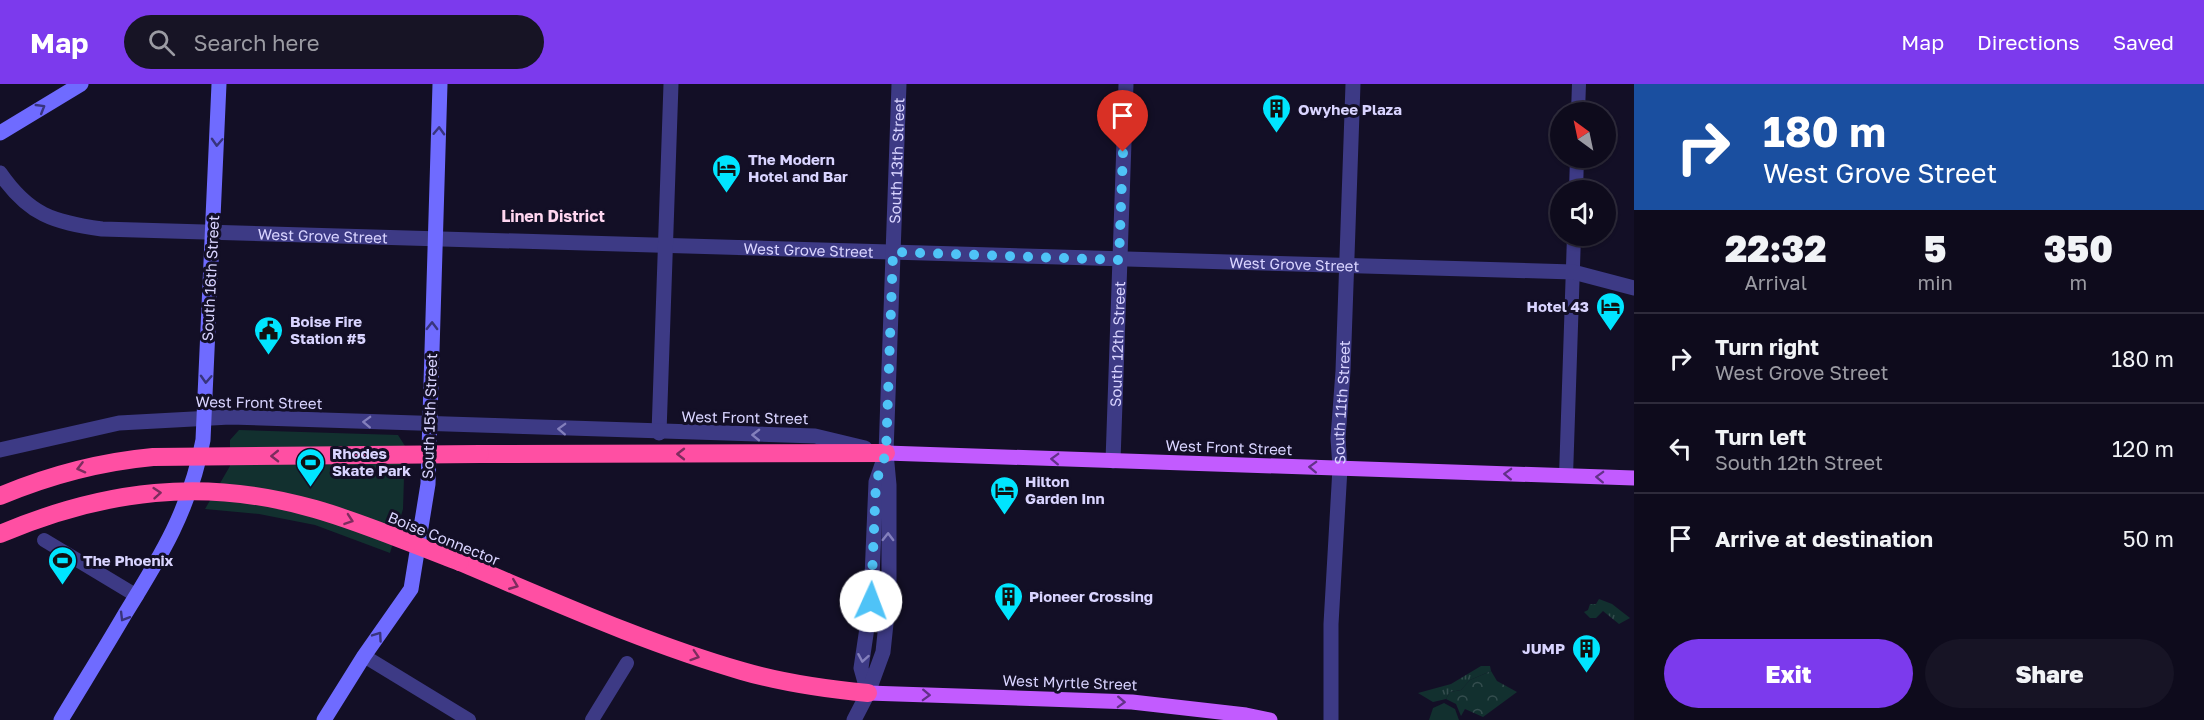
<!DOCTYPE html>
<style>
body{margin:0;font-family:"Golos Text",sans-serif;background:#171425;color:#f1f3f6;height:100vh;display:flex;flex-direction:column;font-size:22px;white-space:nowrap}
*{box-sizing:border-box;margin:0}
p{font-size:20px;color:#9b9ba3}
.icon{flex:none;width:33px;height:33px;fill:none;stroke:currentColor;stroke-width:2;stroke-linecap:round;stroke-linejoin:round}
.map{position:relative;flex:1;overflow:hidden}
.sheet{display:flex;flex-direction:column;background:#0e0b1c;width:570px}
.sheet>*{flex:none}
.guide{background:#1a4fa0;color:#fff;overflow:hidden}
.needle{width:39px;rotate:327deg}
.controls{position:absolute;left:1550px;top:18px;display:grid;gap:12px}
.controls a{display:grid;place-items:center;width:66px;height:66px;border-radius:50%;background:#0e0b1c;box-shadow:0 2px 4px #0004,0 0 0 2px #2e2b3b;font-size:30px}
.pin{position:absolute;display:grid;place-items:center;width:51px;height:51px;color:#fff;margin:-62px -26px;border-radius:50% 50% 50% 0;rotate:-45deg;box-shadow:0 0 6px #0007}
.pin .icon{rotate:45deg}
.me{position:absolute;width:66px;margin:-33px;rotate:2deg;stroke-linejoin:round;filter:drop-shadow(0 0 4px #0008)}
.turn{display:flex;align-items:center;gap:21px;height:126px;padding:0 30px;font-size:27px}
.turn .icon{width:78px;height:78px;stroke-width:2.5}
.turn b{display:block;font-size:42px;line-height:51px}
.eta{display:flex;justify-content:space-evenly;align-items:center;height:102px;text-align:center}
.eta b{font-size:36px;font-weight:800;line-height:42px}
.action{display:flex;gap:12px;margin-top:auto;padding:12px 30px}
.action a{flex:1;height:69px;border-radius:36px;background:#7c3aed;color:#fff;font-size:24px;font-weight:800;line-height:69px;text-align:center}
.action a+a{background:#171425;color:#f1f3f6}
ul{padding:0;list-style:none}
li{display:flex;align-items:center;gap:18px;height:90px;padding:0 30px;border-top:2px solid #2e2b3b}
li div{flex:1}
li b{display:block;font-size:22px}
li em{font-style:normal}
header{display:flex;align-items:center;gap:36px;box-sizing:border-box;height:84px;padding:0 30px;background:#7c3aed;color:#fff}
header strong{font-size:28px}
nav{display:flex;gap:33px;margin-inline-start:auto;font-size:21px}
.search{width:420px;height:54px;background:#171425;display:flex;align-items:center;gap:15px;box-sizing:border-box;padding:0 21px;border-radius:33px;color:#9b9ba3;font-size:22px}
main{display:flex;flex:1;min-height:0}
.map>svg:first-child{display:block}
</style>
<header>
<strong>Map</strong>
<div class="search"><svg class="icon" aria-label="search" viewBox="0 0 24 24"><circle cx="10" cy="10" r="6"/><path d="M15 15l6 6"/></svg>Search here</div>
<nav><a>Map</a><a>Directions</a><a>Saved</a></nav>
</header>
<main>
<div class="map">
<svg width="1634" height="636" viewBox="0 0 1634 636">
<defs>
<pattern id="grass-tufts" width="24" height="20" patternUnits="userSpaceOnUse" patternTransform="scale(1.5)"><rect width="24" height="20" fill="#12302f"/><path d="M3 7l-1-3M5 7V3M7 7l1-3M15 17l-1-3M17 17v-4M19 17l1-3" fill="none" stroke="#344d4e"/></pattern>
<pattern id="forest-crowns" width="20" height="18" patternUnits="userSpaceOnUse" patternTransform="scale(1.5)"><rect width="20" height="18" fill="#12302f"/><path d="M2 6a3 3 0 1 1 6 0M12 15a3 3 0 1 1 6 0" fill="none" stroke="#344d4e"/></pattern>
</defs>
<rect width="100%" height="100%" fill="#130f26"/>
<g fill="url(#grass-tufts)">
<path d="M 1599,515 L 1612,520 L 1630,534 L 1619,540 L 1603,527 L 1596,534 L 1590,534 L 1584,528 L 1588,526 L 1590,520 L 1596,520 Z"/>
<path d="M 1481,582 L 1490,582 L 1491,587 L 1470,596 L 1461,606 L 1450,608 L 1446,615 L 1433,618 L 1418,609 L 1451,600 Z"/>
</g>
<path fill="url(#forest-crowns)" d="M 1491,587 L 1497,597 L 1517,608 L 1483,633 L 1465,625 L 1461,632 L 1456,620 L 1446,615 L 1450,608 L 1461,606 L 1470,596 Z"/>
<g fill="#12302f">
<path d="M 239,346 L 398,351 L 405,362 L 403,425 L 390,469 L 315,441 L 259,430 L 205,425 L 230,382 L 230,356 Z"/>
<path d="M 1444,619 L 1455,625 L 1459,636 L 1429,636 L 1433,624 Z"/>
</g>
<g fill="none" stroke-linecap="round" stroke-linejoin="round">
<g stroke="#3d3a85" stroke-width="14">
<path d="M 1578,28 L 1579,0"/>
<path d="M 1576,106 L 1577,74"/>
<path d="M 1566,392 L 1574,152"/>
<path d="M 44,456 L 137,512"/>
<path d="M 364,572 L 469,636"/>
<path d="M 592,636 L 627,579"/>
</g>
<g stroke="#3d3a85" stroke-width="15">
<path id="s1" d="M 0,89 C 29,131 53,138 102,145 L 1573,188 L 1634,204"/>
<path d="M 659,349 L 671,0"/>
<path d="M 0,366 L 119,339 L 230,333 L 815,352 L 865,364"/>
<path id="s2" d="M 1113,377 L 1126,0"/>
<path d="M 868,609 L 861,584 L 871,517 L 876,398 L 884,375"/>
<path id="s3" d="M 854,636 L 868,609 L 883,568 L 889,511 L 889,401 L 886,369 L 899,0"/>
<path id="s4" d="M 1331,636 L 1331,540 L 1340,384 L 1338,354 L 1343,287 L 1353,0"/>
</g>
<g stroke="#6f6bff" stroke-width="15">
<path d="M 0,49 L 81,0"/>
<path d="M 61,636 C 82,601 104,566 125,530 C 161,472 190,425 203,356 L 219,0"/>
<path d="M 324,636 L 364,572 L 411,505 L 428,400 L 440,0"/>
</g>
<g stroke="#c25bff" stroke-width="15">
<path d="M 886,369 L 1634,394"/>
<path d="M 868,609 L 1132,618 L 1246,631 L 1270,636"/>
</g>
<g stroke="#ff4fa3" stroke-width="18">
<path d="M 480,370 L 886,369"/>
<path d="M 460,478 C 553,517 645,559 742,587 C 783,599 825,605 868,609"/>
</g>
<g stroke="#ff4fa3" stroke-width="18">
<path d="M 0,412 C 50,391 99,378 153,373 L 480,370"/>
<path d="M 0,450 C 104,406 204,393 315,425 C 364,439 412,460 460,478"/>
</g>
</g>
<defs><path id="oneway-chevron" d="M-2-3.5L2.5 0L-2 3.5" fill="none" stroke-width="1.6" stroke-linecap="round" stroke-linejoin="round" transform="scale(1.5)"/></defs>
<g stroke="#38347d">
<use href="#oneway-chevron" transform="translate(41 24) rotate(-31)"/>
<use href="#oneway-chevron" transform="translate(439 47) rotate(-88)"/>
<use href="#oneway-chevron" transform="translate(217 58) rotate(93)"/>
<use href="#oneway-chevron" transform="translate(432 242) rotate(-89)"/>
<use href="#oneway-chevron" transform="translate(206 295) rotate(93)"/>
<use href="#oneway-chevron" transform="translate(124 533) rotate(121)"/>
<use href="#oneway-chevron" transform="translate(378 552) rotate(-55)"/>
</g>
<g stroke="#837fbc">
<use href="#oneway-chevron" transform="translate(367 338) rotate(-178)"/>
<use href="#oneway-chevron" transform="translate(562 345) rotate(-178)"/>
<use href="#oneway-chevron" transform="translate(756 351) rotate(-179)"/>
<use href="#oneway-chevron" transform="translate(888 453) rotate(-89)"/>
<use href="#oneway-chevron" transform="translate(863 574) rotate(100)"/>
</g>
<g stroke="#7d2c5e">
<use href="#oneway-chevron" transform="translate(681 370) rotate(180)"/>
<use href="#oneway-chevron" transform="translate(275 372) rotate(179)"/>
<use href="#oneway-chevron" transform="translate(81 384) rotate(166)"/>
<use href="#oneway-chevron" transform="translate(157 409) rotate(-5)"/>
<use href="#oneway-chevron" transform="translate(349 436) rotate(19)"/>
<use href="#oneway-chevron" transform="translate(514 501) rotate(22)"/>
<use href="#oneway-chevron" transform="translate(695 572) rotate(18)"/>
</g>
<g stroke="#623188">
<use href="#oneway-chevron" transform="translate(1055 375) rotate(-178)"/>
<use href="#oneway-chevron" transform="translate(1313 383) rotate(-178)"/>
<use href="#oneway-chevron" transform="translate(1508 390) rotate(-178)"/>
<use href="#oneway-chevron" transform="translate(1600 393) rotate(-178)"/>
<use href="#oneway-chevron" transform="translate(926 611) rotate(2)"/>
<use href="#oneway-chevron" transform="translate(1121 618) rotate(2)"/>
</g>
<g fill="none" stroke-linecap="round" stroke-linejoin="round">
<path stroke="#4fc3f7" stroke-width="10" stroke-dasharray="0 18" d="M 871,517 L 876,398 L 886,369 L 893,168 L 1119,176 L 1123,68"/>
</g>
<defs>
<symbol id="building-pin" viewBox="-11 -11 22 30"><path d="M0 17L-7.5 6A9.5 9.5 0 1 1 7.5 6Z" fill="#00e5ff" stroke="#130f26"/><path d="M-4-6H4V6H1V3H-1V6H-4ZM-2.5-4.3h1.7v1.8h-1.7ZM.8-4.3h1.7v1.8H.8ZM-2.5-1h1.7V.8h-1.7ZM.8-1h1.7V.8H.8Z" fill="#111"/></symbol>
<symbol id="hotel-pin" viewBox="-11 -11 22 30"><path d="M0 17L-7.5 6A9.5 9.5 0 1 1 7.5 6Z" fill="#00e5ff" stroke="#130f26"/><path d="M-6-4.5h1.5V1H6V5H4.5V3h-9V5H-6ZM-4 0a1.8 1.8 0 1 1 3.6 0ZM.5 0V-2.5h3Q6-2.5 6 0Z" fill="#111"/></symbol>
<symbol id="civic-pin" viewBox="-11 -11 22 30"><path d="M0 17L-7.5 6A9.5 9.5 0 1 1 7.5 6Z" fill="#00e5ff" stroke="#130f26"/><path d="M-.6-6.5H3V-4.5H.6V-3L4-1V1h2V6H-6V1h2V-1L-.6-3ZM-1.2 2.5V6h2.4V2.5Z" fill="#111"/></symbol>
<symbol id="stadium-pin" viewBox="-11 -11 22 30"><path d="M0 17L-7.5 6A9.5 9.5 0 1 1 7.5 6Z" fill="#00e5ff" stroke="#130f26"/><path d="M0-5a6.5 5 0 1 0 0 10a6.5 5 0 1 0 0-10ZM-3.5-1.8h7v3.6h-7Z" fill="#111"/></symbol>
</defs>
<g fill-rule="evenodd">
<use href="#building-pin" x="1260" y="8" width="33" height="45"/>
<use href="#hotel-pin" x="710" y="68" width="33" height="45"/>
<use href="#hotel-pin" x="1594" y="206" width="33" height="45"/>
<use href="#civic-pin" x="252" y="230" width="33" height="45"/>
<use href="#stadium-pin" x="294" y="362" width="33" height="45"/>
<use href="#hotel-pin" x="988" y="390" width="33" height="45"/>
<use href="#stadium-pin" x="46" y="460" width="33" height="45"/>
<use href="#building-pin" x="992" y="496" width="33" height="45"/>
<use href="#building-pin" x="1570" y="548" width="33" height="45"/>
</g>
<g text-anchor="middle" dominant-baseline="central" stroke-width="6" stroke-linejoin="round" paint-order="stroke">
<g font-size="15" font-weight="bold" fill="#d9d4ff" stroke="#130f26" text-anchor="start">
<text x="1298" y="25">Owyhee Plaza</text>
<text x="748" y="75">The Modern<tspan x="748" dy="17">Hotel and Bar</tspan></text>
<text x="1589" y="222" text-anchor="end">Hotel 43</text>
<text x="290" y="237">Boise Fire<tspan x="290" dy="17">Station #5</tspan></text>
<text x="332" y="369">Rhodes<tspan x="332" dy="17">Skate Park</tspan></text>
<text x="1025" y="397">Hilton<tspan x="1025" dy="17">Garden Inn</tspan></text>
<text x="83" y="476">The Phoenix</text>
<text x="1029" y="512">Pioneer Crossing</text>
<text x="1565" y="564" text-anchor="end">JUMP</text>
</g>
<g font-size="15" fill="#d9d4ff" stroke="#130f26">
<text stroke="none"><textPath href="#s3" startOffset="566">South 13th Street</textPath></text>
<text stroke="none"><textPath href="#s1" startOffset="342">West Grove Street</textPath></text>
<text stroke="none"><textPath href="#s1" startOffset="828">West Grove Street</textPath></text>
<text stroke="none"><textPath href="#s1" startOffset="1314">West Grove Street</textPath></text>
<text transform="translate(210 194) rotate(-87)">South 16th Street</text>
<text stroke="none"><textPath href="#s2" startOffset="117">South 12th Street</textPath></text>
<text transform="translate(259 318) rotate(1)">West Front Street</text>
<text stroke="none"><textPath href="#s4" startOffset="318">South 11th Street</textPath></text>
<text transform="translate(429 332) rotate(-88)">South 15th Street</text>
<text transform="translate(745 333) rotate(1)">West Front Street</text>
<text transform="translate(1229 363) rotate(2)">West Front Street</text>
<text transform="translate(444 454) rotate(22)">Boise Connector</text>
<text transform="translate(1070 598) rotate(2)">West Myrtle Street</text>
</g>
<g font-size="16" font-weight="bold" fill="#ffd6f0" stroke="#130f26">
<text x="553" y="132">Linen District</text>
</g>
</g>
</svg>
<div class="controls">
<a><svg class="needle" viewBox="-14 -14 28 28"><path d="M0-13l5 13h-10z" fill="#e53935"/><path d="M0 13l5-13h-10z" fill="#9b9ba3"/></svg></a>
<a><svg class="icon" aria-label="sound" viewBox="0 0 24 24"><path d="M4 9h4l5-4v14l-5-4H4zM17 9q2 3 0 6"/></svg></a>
</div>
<div class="pin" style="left:1123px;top:68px;background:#d93025"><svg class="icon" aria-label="arrive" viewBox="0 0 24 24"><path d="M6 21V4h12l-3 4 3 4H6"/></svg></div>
<svg class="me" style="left:871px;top:517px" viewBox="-20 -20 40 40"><circle r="19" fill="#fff"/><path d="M0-13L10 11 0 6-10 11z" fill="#4fc3f7"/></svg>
</div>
<section class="sheet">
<div class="guide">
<div class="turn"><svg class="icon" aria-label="right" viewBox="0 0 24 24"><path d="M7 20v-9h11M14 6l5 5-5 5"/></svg><div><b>180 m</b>West Grove Street</div></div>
</div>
<div class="eta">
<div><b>22:32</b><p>Arrival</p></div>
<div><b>5</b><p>min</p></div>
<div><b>350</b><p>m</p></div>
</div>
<ul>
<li><svg class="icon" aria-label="right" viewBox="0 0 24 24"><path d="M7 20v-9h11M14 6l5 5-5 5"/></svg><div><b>Turn right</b><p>West Grove Street</p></div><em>180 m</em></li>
<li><svg class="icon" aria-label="left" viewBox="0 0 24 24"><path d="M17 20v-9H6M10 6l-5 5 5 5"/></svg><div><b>Turn left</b><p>South 12th Street</p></div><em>120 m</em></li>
<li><svg class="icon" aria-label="arrive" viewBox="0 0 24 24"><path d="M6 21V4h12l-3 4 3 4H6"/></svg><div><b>Arrive at destination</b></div><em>50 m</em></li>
</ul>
<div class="action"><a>Exit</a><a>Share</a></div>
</section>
</main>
